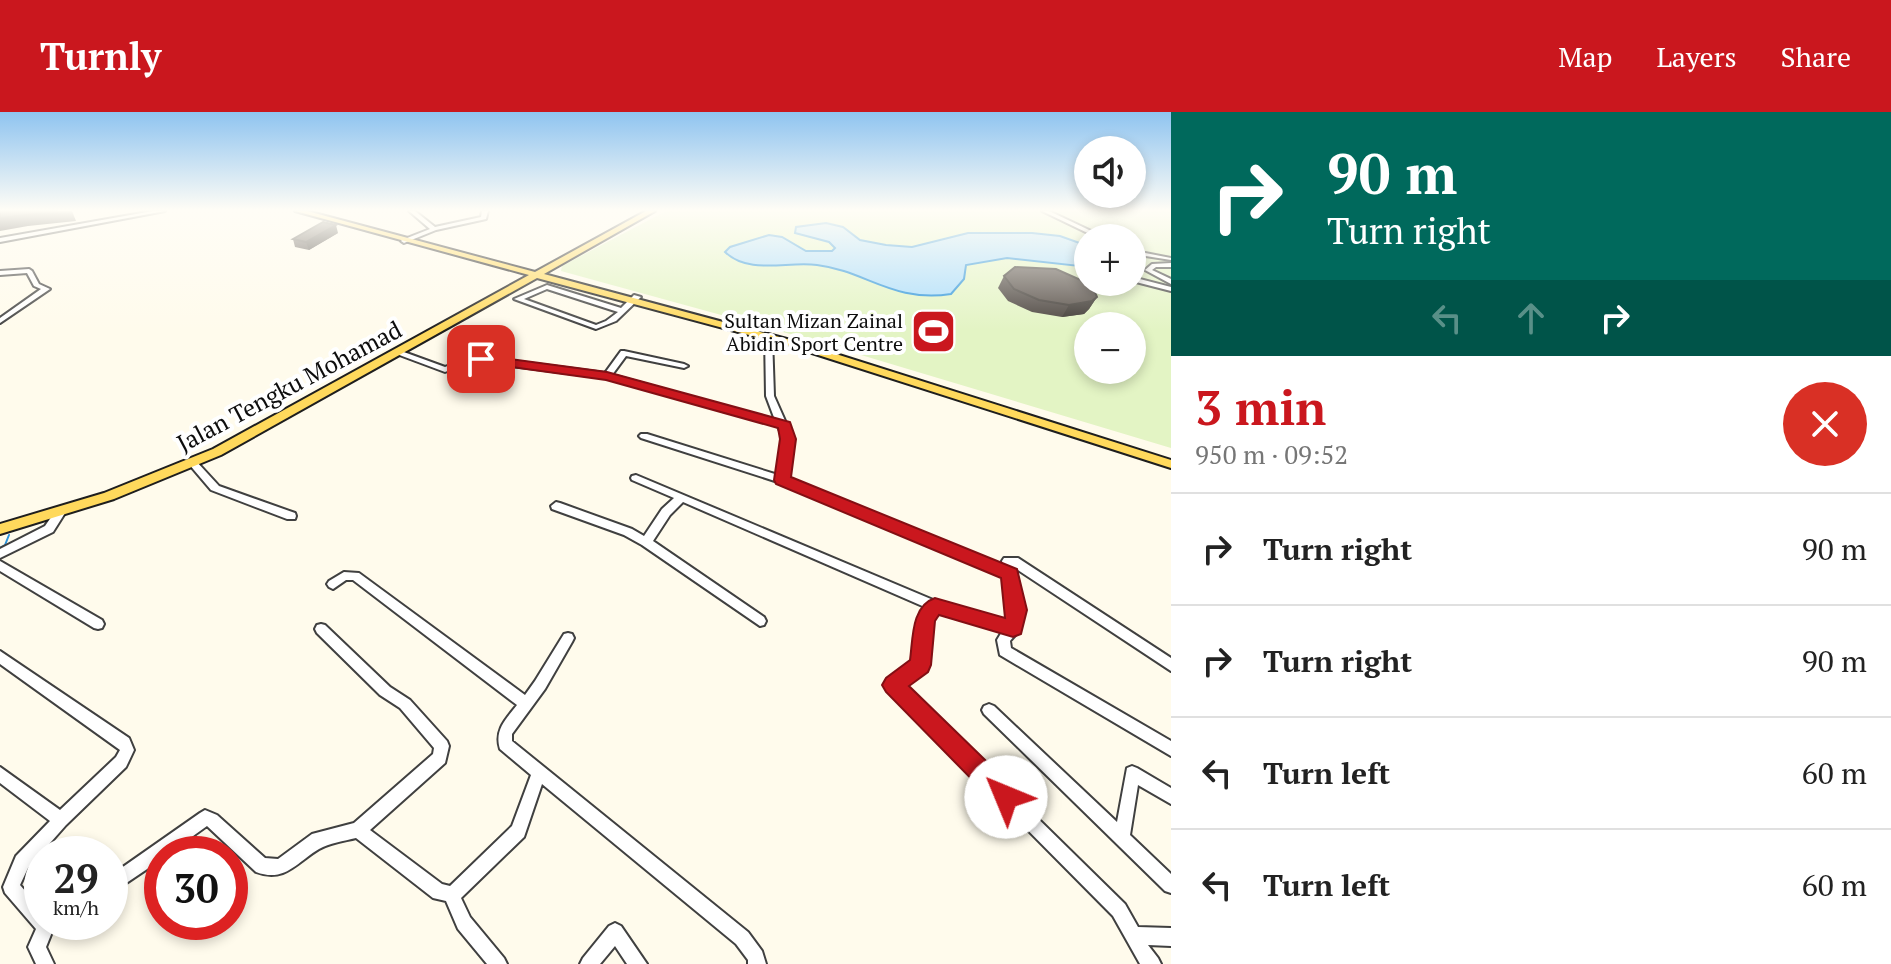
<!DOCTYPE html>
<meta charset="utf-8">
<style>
body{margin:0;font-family:"PT Serif",serif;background:#f6f6f6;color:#222;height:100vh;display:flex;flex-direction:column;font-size:30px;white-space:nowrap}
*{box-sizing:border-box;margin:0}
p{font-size:26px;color:#767676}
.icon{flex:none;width:44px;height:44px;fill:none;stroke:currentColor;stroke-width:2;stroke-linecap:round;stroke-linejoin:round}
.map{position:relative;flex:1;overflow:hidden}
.side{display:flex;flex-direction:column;background:#fff;width:720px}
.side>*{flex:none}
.hud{background:#00695c;color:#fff;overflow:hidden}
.tools{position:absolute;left:1074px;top:24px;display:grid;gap:16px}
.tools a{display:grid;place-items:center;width:72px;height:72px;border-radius:50%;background:#fff;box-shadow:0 4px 12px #0003;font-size:40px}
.speed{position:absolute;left:24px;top:724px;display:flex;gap:16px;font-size:40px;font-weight:700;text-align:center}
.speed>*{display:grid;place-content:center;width:104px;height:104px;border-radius:50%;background:#fff;box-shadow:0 4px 12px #0003;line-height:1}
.speed small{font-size:20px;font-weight:400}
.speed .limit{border:12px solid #d22;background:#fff;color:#111}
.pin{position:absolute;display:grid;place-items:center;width:68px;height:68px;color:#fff;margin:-34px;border-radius:16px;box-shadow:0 4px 12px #0006}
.me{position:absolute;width:88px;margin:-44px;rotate:315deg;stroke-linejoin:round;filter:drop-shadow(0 0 6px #0008)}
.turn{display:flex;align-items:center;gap:28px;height:168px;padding:0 24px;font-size:36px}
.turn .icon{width:104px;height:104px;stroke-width:2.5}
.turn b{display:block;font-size:56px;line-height:68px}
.lanes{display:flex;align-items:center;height:76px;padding:0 24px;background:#0003;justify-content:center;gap:40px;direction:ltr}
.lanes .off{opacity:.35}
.round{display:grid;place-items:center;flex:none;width:84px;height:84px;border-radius:42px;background:#f6f6f6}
.head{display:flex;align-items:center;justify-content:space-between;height:136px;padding:0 24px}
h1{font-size:48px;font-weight:700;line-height:60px;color:#ca171e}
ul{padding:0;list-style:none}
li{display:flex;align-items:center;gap:24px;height:112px;padding:0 24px;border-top:2px solid #e0e0e0}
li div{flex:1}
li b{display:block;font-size:30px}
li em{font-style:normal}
header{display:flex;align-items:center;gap:48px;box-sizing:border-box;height:112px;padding:0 40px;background:#ca171e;color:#fff}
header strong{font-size:38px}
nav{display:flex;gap:44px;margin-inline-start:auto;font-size:28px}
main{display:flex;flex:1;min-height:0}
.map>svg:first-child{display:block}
</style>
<header>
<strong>Turnly</strong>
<nav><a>Map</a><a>Layers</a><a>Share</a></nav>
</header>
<main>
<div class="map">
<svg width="1171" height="852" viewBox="0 0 1171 852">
<rect width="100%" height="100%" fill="#fffbec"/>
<path fill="#e3f4c4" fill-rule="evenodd" d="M 666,99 L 1171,99 L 1171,336 L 801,225 L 561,159 L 562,154 ZM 1088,126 L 1132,126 L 1132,170 L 1088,170 ZM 1088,214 L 1132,214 L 1132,258 L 1088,258 Z"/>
<path fill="#abddfc" stroke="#2a93db" stroke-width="2" d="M 826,111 L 843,115 L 860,128 L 886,133 L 912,135 L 968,121 L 1032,121 L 1060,124 L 1088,134 L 1088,155 L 1007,146 L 966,153 L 964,167 L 951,182 C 893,191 866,159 817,153 C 787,149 749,163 725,140 L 730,135 L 769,123 L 782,125 L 806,139 L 832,139 L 835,136 L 829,130 L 795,121 L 796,115 Z"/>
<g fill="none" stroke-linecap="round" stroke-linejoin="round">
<path stroke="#2a93db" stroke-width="2" d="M 0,436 L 5,433 L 9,423"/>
<defs>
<g id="minor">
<path d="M 153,99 L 165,99 L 0,130 L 0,126 Z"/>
<path d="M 409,99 L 415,99 L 435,115 L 481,105 L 482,99 L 488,99 L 486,107 L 436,118 L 404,131 L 401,129 L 402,128 L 430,117 Z"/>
<path d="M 1042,99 L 1049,99 L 1106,126 L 1098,126 Z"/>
<path d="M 1135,139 L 1171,146 L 1171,148 L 1133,142 L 1133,140 Z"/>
<path d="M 1171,151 L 1171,155 L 1156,155 L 1152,158 L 1171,167 L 1171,172 L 1145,158 L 1152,152 Z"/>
<path d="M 29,157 L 32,159 L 39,172 L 50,177 L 0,211 L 0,206 L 41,177 L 34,174 L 27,161 L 0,163 L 0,159 Z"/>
<path d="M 1132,165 L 1171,175 L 1171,179 L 1132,169 Z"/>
<path d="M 547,173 L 621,196 L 634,183 L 641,185 L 616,209 L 596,217 L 514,187 ZM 547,177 L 618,200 L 606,209 L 596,213 L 524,187 Z"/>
<path d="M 765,223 L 772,225 L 774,284 L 786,311 L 789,313 L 787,315 L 793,327 L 787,366 L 1003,455 L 1002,449 L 1004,446 L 1018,446 L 1171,546 L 1171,559 L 1015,456 C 1020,475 1027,501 1018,519 C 1016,523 1012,526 1010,529 L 1011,536 L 1171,629 L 1171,644 L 1000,543 L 997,528 L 1003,518 L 938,500 L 931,508 L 927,553 L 925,557 L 903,574 L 1125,792 L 1138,815 L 1171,816 L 1171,834 L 1148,833 L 1158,846 L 1161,852 L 1140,852 L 1113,804 L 888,577 L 886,573 L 888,569 L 914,550 L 919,507 L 927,496 L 683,390 L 670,403 L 653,429 L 764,505 L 766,509 L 764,513 L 760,514 L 642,433 L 624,423 L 552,397 L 551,394 L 556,390 L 560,391 L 632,417 L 644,424 L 662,397 L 674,386 L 632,368 L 631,366 L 632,364 L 636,363 L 938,490 L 1008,509 L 1010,491 L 1006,465 L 778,370 L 641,326 L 639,324 L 641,322 L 647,322 L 778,363 L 783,327 L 778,314 L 606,266 L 473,249 L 445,260 L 394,241 L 401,239 L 445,255 L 472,244 L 605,261 L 621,239 L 624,239 L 684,252 L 688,254 L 684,256 L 626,244 L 612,263 L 775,308 L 766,284 Z"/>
<path d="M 193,348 L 196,349 L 219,374 L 295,401 L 296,404 L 295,407 L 287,407 L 211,378 L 188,351 Z"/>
<path d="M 60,397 L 65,401 L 53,420 L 0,446 L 0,437 L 45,414 L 56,398 Z"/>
<path d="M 0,449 L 102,508 L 104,512 L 102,516 L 98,517 L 94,516 L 0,459 Z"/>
<path d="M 344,460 L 359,461 L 525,583 L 535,569 L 564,522 L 568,521 L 572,522 L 574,526 L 572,530 L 545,577 L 512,622 L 512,629 L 748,820 L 762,839 L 766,852 L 748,852 L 748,848 L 736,832 L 542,672 L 524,725 L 461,786 L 470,805 L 504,846 L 507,852 L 487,852 L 458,817 L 446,789 L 433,786 L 356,726 C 344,729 329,731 319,737 C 297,750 285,771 256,760 L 207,714 L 168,742 L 162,742 L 162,747 L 110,782 L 110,764 L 200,701 L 205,698 L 217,703 L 265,746 L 278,747 L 312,722 L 354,711 L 433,642 L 434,636 L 400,596 L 380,583 L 317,521 L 315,517 L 317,513 L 321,512 L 325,513 L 390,575 L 410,588 L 447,629 L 449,634 L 445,651 L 370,718 L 442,772 L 450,774 L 512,714 L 531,663 L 500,637 C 494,618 506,607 517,593 L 353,468 L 346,468 L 333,477 L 329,475 L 327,472 L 329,469 Z"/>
<path d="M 0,539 L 129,626 L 134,638 L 126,655 L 66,713 L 28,756 L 20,773 L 42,798 L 42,810 L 67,810 L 64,816 L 52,820 L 46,835 L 54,852 L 36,852 L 28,835 L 36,817 L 5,781 L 3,775 L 16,744 L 50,709 L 0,671 L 0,655 L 60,698 L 116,645 L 120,638 L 0,552 Z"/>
<path d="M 989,592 L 994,594 L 1117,710 L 1127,656 L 1132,654 L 1137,656 L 1171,676 L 1171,692 L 1138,673 L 1130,723 L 1171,762 L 1171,781 L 1165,779 L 984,602 L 982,598 L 984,594 Z"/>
<path d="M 615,811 L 621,814 L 647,852 L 627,852 L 615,834 L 600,852 L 580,852 L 583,846 L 609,814 Z"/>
</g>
<path id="major" d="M 295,99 L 307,99 L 535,160 L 646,99 L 655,99 L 544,162 L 798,230 L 1171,348 L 1171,356 L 790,234 L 537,166 L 221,343 L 114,387 L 0,422 L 0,412 L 104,381 L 213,337 L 529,163 Z"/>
</defs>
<use href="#minor" stroke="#404040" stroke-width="4"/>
<use href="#major" stroke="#1e1e1e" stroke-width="4"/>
<use href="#minor" fill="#fff" fill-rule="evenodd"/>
<use href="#major" fill="#ffd95c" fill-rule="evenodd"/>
</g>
<g fill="#4a433e">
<path d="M 338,121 L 309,138 L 295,135 L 293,127 Z"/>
<path d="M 1004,164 L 1097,185 L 1089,197 L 1084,202 L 1062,205 L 1032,200 L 1008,189 L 998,176 Z"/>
</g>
<g fill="#3c3732">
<path d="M 58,99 L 72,99 L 76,109 L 28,114 L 0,119 L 0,106 Z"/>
<path d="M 336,113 L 338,121 L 309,138 L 306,130 Z"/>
<path d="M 1097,185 L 1089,197 L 1084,202 L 1062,205 L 1069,193 Z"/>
</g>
<g fill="#564e48" stroke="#3c3732" stroke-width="2">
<path d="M 0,99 L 58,99 L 0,106 Z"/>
<path d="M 323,110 L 336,113 L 306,130 L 293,127 Z"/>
<path d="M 1015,155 L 1056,157 L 1092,173 L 1097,185 L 1092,189 L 1069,193 L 1039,188 L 1014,177 L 1004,164 Z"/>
</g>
<linearGradient id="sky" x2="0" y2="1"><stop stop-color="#8fc4f0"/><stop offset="0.45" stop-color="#fffdf6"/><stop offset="1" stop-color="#fffdf6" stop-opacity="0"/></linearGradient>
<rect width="1171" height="218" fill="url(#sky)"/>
<path fill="#ca171e" stroke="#830f14" stroke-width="2" d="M 481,243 L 607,260 L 790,310 L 796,327 L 791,365 L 1017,457 L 1027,498 L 1021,522 L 1013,525 L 939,503 L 935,509 L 931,553 L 928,560 L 909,574 L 1015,677 L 1019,685 L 1015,694 L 1006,698 L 998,694 L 886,580 L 882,573 L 886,566 L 910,548 C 913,527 911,494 935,486 L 1005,506 L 1001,466 L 776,372 L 774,368 L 780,327 L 778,316 L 606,268 L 476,250 L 476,244 Z"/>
<defs>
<symbol id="stadium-square" viewBox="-11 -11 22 22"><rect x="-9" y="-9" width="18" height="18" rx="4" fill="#ca171e" stroke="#fff"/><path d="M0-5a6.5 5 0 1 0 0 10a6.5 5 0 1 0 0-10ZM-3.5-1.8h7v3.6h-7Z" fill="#fff"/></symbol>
</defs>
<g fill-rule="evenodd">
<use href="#stadium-square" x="908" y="194" width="51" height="51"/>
</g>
<g text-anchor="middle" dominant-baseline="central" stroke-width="8" stroke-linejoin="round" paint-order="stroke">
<g font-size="20" fill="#0d0d0d" stroke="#fff" text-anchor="end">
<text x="903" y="208">Sultan Mizan Zainal<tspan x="903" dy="23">Abidin Sport Centre</tspan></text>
</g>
<g font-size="24" fill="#0d0d0d" stroke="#fff">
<text transform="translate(289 274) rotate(-28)">Jalan Tengku Mohamad</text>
</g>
</g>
</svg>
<div class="tools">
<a><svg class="icon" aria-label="sound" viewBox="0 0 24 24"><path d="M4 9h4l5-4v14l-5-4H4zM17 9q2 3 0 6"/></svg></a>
<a>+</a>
<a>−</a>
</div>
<div class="speed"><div>29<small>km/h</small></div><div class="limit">30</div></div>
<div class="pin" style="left:481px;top:247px;background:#d93025"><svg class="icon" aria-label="arrive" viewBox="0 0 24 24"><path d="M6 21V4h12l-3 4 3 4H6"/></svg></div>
<svg class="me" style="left:1006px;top:685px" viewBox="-20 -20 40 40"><circle r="19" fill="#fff"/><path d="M0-13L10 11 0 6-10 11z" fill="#ca171e"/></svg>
</div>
<section class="side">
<div class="hud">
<div class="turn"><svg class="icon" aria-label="right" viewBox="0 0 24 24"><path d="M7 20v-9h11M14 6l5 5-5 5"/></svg><div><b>90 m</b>Turn right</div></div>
<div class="lanes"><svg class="icon off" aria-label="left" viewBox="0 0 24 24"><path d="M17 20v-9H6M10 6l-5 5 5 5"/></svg><svg class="icon off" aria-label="ahead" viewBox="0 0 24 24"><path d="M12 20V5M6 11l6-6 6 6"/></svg><svg class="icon" aria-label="right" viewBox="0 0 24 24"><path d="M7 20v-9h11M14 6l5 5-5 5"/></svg></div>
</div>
<div class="head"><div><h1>3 min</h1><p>950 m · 09:52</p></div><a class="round" style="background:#d93025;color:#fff"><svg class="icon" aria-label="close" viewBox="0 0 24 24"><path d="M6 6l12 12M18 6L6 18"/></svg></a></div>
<ul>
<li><svg class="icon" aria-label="right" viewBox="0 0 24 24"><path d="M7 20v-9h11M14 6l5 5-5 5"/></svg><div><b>Turn right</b></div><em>90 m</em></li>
<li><svg class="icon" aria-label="right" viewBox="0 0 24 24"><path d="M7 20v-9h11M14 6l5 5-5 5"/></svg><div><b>Turn right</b></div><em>90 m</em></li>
<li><svg class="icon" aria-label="left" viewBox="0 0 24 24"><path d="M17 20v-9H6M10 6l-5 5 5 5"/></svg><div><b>Turn left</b></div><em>60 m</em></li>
<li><svg class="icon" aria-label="left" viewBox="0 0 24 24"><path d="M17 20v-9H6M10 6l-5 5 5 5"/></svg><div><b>Turn left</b></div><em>60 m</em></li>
</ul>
</section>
</main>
